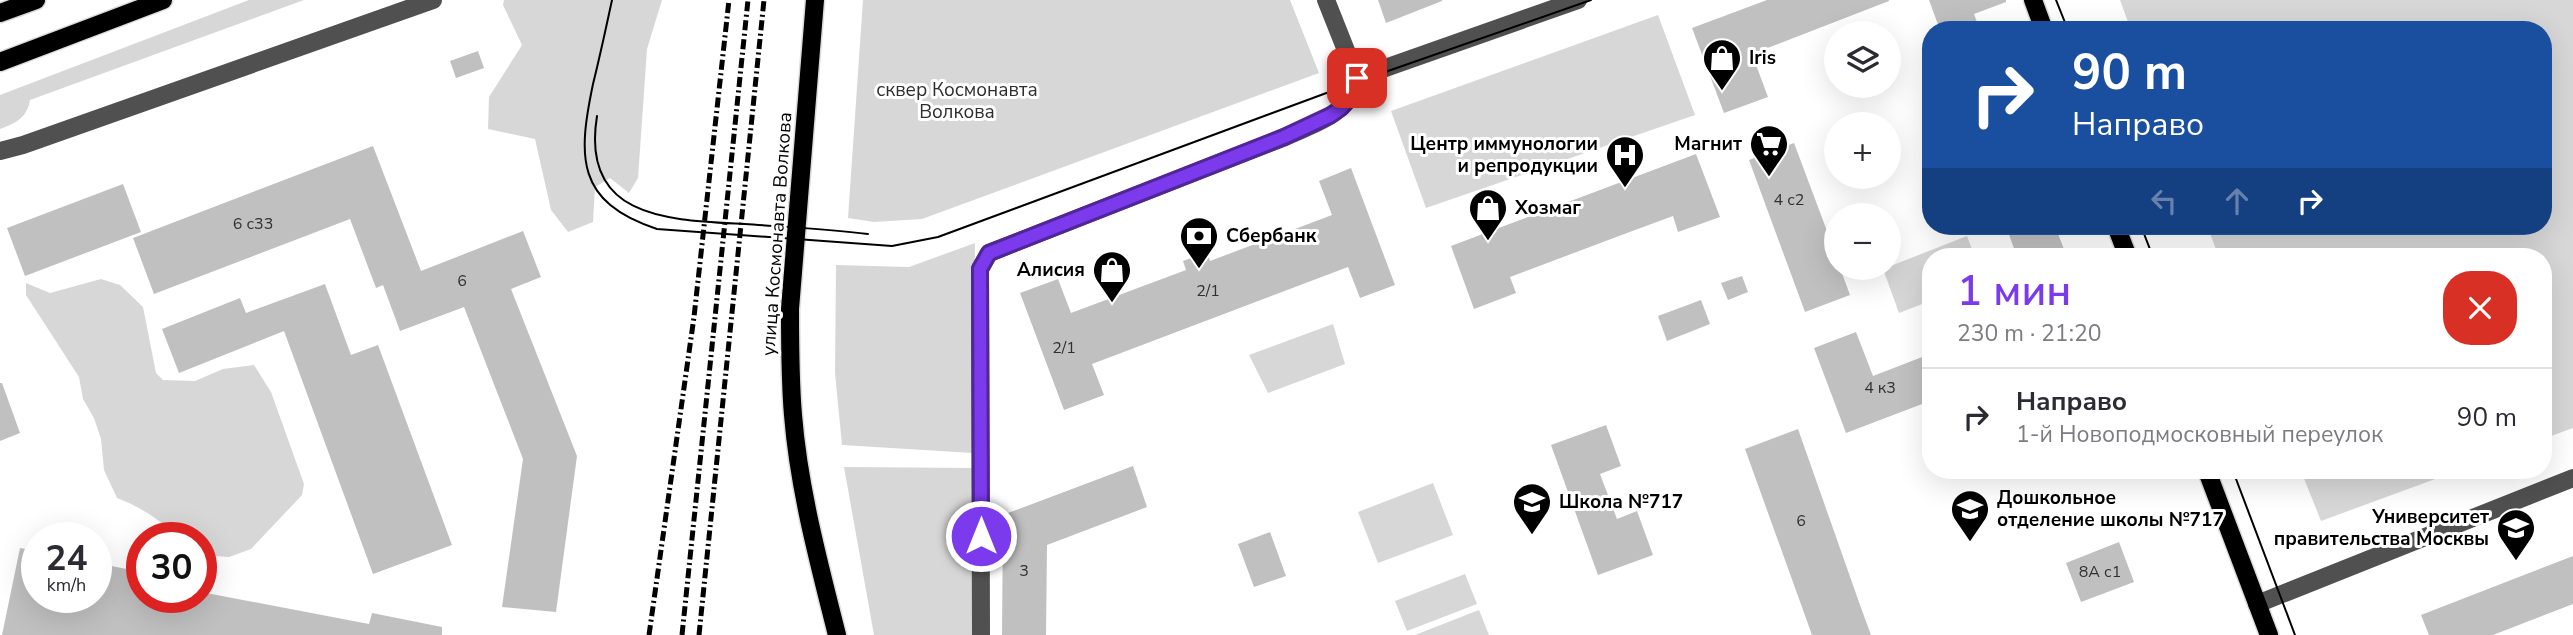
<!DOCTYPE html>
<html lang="ru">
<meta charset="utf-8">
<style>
body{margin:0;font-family:"Nunito Sans",sans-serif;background:#f7f7f7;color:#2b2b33;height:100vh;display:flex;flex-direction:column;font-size:26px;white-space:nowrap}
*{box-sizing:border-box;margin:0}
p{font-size:23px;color:#7c7c81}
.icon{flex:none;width:38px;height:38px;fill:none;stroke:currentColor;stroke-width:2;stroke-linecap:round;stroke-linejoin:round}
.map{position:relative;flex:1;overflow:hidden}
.sheet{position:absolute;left:1922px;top:248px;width:630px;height:231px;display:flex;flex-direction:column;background:#fff;border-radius:28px;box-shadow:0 7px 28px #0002}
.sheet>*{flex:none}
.banner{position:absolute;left:1922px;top:21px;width:630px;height:214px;border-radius:28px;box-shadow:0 7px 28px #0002;background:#1a4fa0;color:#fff;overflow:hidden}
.buttons{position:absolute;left:1824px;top:21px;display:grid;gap:14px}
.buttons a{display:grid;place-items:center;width:77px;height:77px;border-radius:50%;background:#fff;box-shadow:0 7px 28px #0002;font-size:35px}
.speed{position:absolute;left:21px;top:522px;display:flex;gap:14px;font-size:35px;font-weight:700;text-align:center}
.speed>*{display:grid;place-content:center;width:91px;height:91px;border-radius:50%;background:#fff;box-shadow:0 7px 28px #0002;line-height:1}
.speed small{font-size:18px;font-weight:400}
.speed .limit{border:10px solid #d22;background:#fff;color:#111}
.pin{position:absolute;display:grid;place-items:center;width:60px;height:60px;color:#fff;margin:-30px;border-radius:14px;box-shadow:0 4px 10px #0006}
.me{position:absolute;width:77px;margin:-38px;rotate:0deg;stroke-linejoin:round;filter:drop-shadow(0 0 5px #0008)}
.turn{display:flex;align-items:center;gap:24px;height:147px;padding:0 35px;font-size:32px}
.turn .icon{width:91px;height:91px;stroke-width:2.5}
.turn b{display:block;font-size:49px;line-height:60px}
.lanes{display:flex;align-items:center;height:66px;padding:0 35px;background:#0003;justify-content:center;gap:35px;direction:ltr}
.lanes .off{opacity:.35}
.round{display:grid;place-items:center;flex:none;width:74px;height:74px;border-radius:28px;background:#f7f7f7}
.overview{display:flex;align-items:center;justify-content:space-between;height:119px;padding:0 35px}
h1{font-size:42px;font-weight:600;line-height:52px;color:#7c3aed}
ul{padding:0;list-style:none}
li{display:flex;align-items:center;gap:21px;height:98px;padding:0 35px;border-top:2px solid #e1e1e2}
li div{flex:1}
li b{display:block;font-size:26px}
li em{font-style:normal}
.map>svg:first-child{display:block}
</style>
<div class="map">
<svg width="2573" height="635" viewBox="0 0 2573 635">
<rect width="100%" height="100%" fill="#fff"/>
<g fill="#d7d7d7">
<path d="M 249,0 L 304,0 L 30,100 C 27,118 16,123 0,129 L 0,95 Z"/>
<path d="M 504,0 L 662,0 L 647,49 L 638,178 L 629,193 L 610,178 L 595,187 L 593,222 L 568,232 L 551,210 L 535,139 L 488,129 L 489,97 L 522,45 L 503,5 Z"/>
<path d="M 863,0 L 1290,0 L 1319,73 L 922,219 L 874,222 L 848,218 Z"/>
<path d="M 2120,0 L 2573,0 L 2573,428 L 2543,439 L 2543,257 L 2219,257 L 2207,226 L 2543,226 L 2543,30 L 2131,30 Z"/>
<path d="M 1658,15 L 1695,115 L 1426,208 L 1391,111 Z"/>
<path d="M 1967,236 L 1975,257 L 1930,257 L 1930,301 L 1899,313 L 1883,269 Z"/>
<path d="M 975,243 L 973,453 L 842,445 L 835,373 L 836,265 L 909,267 Z"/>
<path d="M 101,279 L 120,285 L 143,307 L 156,373 L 163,380 L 195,381 L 223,369 L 254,365 L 271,392 L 304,484 L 302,495 L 251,549 L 229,557 L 201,555 L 201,537 L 179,537 C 160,520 141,507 117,498 L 104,470 L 101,439 L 94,418 L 83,399 L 79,377 L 26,295 L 26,283 L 50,293 Z"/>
<path d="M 1333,324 L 1345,364 L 1268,393 L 1249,355 Z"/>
<path d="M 844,467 L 973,468 L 975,635 L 874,635 Z"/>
<path d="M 2301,471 L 2457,471 L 2321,521 Z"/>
<path d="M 1433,483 L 1453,535 L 1378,563 L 1358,512 Z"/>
<path d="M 1465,574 L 1477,604 L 1407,631 L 1395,601 Z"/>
<path d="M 1479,610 L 1489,635 L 1415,635 Z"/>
</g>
<g fill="#c0c0c0">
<path d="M 1378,0 L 1442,0 L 1442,1 L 1386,23 Z"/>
<path d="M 1767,0 L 1889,0 L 1889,1 L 1752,54 L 1768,97 L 1724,113 L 1692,28 Z"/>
<path d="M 1929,0 L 2006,0 L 2006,2 L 1974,14 L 1980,30 L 1940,30 Z"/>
<path d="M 478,51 L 484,68 L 456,78 L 450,61 Z"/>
<path d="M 1794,143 L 1836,255 L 1836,268 L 1840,268 L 1850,295 L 1805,312 L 1749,160 Z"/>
<path d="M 373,146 L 421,271 L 523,231 L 541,277 L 511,289 L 577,456 L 556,612 L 502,607 L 523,459 L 464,307 L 400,331 L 383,285 L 376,288 L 350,219 L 154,294 L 133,238 Z"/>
<path d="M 1696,154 L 1720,217 L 1678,232 L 1673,216 L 1627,233 L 1510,277 L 1516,293 L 1474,309 L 1451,246 Z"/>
<path d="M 1351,168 L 1395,285 L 1360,298 L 1348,267 L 1092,364 L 1104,395 L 1064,410 L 1020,293 L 1058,279 L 1071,313 L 1186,270 L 1183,261 L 1207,252 L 1210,261 L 1332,215 L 1319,181 Z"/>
<path d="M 123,184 L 141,232 L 25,276 L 7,228 Z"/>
<path d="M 2006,226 L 2055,226 L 2067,257 L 2017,257 Z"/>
<path d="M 1742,276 L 1748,292 L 1728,300 L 1721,283 Z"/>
<path d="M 325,284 L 351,355 L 378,345 L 452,545 L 373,574 L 284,331 L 179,373 L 162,329 L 240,298 L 246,313 Z"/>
<path d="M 1701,300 L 1710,324 L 1667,341 L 1658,316 Z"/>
<path d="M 1856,332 L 1873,376 L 1930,354 L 1930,401 L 1846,433 L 1814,348 Z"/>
<path d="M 0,383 L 2,383 L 20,433 L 0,441 Z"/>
<path d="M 1606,425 L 1621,466 L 1600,474 L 1617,519 L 1637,511 L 1653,555 L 1598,575 L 1551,445 Z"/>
<path d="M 1798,429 L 1860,605 L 1871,635 L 1812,635 L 1745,449 Z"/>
<path d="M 1133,466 L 1147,507 L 1047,545 L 1046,635 L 1002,635 L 1003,515 Z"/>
<path d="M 1270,532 L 1286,576 L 1254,587 L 1238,544 Z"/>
<path d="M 2119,542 L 2134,582 L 2081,602 L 2066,563 Z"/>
<path d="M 20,548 L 37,551 L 37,597 L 96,597 L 96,563 L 142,572 L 142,597 L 201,597 L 201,592 L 369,624 L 372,613 L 442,627 L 442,635 L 2,635 Z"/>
<path d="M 2573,556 L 2573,604 L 2493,635 L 2429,635 L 2421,615 Z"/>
</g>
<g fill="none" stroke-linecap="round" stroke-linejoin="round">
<defs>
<g id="major">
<path d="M 815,0 L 790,309 C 790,344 790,380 793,415 C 799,490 819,563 837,635"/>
<path d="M 2033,0 L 2044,30"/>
<path d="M 0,13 L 36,0"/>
<path d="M 0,62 L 163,0"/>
<path d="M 2116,226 L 2128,257"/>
<path d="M 2207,471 L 2269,635"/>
</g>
</defs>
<use href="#major" stroke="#dbdbdb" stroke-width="21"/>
<g stroke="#505050" stroke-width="18">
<path d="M 1326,0 L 1357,78"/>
<path d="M 1357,78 L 1578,0"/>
<path d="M 0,151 L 23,145 L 433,0"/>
<path d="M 2257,604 L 2573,478"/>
<path d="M 981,635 L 980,269 L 989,253 L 1285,137 C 1315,123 1350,115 1357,78"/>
</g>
<use href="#major" stroke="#000" stroke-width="18"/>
<g stroke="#000" stroke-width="2">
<path d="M 612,0 C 606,28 600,56 593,84 C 578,156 575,202 657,229 L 892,246 L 938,237 L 1348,85 L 1591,0"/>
<path d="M 2056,0 L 2068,30"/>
<path d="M 597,116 C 580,220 671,220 745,224 C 786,227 827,229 868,234"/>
<path d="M 2141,226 L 2153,257"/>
<path d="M 2233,471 L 2295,635"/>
</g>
<g stroke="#000" stroke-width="5" stroke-dasharray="10 3.5 2 3.5" stroke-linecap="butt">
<path d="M 649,635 L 694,317 L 729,0"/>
<path d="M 682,635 L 748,0"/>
<path d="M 699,635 L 764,0"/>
</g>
</g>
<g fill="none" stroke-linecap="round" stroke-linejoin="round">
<defs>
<path id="route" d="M 981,536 L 980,269 L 989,253 L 1284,137 L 1331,115 L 1341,108 L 1354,94 L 1357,78"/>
</defs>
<use href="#route" stroke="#51269a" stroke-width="18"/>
<use href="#route" stroke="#7c3aed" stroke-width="12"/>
</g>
<defs>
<symbol id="shop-pin" viewBox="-11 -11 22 30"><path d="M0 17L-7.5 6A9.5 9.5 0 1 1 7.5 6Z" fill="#000" stroke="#fff"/><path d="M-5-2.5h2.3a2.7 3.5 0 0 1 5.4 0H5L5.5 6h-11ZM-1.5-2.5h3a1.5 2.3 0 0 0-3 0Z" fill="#fff"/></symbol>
<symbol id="supermarket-pin" viewBox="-11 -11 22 30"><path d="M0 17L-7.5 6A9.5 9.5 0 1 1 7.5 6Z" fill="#000" stroke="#fff"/><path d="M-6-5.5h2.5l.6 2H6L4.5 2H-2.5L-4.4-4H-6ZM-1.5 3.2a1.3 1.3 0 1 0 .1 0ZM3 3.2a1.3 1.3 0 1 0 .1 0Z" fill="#fff"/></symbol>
<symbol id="hospital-pin" viewBox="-11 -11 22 30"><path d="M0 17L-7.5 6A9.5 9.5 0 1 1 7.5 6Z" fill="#000" stroke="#fff"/><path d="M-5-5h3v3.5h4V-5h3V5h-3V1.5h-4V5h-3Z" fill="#fff"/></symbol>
<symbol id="bank-pin" viewBox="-11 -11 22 30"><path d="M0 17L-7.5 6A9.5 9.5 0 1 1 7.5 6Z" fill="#000" stroke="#fff"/><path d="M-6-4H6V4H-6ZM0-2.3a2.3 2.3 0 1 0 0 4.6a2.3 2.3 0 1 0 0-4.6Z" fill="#fff"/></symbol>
<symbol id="school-pin" viewBox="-11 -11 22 30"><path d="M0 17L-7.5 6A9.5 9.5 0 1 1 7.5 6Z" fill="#000" stroke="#fff"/><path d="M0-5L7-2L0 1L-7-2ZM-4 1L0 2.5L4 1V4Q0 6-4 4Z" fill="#fff"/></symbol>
<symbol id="university-pin" viewBox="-11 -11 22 30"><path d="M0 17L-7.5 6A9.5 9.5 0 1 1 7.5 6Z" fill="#000" stroke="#fff"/><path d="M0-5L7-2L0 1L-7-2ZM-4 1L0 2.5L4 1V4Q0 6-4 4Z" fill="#fff"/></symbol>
</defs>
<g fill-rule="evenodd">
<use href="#shop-pin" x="1700" y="36" width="44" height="60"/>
<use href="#supermarket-pin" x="1747" y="122" width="44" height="60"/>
<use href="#hospital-pin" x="1603" y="133" width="44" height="60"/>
<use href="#shop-pin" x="1466" y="186" width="44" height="60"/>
<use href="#bank-pin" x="1177" y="214" width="44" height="60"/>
<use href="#shop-pin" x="1090" y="248" width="44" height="60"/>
<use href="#school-pin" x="1510" y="480" width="44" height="60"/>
<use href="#school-pin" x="1948" y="487" width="44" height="60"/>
<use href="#university-pin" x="2494" y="506" width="44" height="60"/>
</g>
<g text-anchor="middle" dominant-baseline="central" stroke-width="6" stroke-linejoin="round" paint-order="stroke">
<g font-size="16" fill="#303030">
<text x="1789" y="200">4 с2</text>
<text x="253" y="224">6 с33</text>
<text x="462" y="281">6</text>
<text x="1208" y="291">2/1</text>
<text x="1064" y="348">2/1</text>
<text x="1880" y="388">4 к3</text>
<text x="1801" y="521">6</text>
<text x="1024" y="571">3</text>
<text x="2100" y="572">8А с1</text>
</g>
<g font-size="19" font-weight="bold" fill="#000" stroke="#fff" text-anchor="start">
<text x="1749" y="58">Iris</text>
<text x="1598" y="144" text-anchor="end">Центр иммунологии<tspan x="1598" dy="22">и репродукции</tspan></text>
<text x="1742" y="144" text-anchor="end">Магнит</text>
<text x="1515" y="208">Хозмаг</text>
<text x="1226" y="236">Сбербанк</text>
<text x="1085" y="270" text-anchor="end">Алисия</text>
<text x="1997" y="498">Дошкольное<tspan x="1997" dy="22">отделение школы №717</tspan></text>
<text x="1559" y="502">Школа №717</text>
<text x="2489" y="517" text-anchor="end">Университет<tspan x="2489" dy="22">правительства Москвы</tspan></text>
</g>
<g font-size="19" fill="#2e2e2e" stroke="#fff">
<text x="957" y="90">сквер Космонавта<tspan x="957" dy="22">Волкова</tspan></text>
</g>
<g font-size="19" fill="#000" stroke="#fff">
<text transform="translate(777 234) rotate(-86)">улица Космонавта Волкова</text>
</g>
</g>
</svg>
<div class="buttons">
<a><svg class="icon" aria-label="layers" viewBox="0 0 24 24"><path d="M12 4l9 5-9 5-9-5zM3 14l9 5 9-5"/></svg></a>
<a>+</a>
<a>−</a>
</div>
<div class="speed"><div>24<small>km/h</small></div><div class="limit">30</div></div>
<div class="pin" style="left:1357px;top:78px;background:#d93025"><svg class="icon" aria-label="arrive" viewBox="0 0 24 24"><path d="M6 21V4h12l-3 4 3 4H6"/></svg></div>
<svg class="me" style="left:981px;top:536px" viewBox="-20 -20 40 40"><circle r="17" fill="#7c3aed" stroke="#fff" stroke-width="3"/><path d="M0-11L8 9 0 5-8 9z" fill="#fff"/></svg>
<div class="banner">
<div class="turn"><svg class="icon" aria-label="right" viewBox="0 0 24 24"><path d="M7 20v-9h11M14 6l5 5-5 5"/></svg><div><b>90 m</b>Направо</div></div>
<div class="lanes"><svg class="icon off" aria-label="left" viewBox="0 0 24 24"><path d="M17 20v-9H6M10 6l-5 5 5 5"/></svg><svg class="icon off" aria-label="ahead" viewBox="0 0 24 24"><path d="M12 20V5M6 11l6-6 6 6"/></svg><svg class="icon" aria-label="right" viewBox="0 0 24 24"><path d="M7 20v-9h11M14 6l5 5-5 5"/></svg></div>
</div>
<section class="sheet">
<div class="overview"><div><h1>1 мин</h1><p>230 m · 21:20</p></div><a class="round" style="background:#d93025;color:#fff"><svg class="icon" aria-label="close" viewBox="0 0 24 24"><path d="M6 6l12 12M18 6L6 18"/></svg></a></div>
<ul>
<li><svg class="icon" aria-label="right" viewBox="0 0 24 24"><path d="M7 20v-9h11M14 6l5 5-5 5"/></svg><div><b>Направо</b><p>1-й Новоподмосковный переулок</p></div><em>90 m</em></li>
</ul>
</section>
</div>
